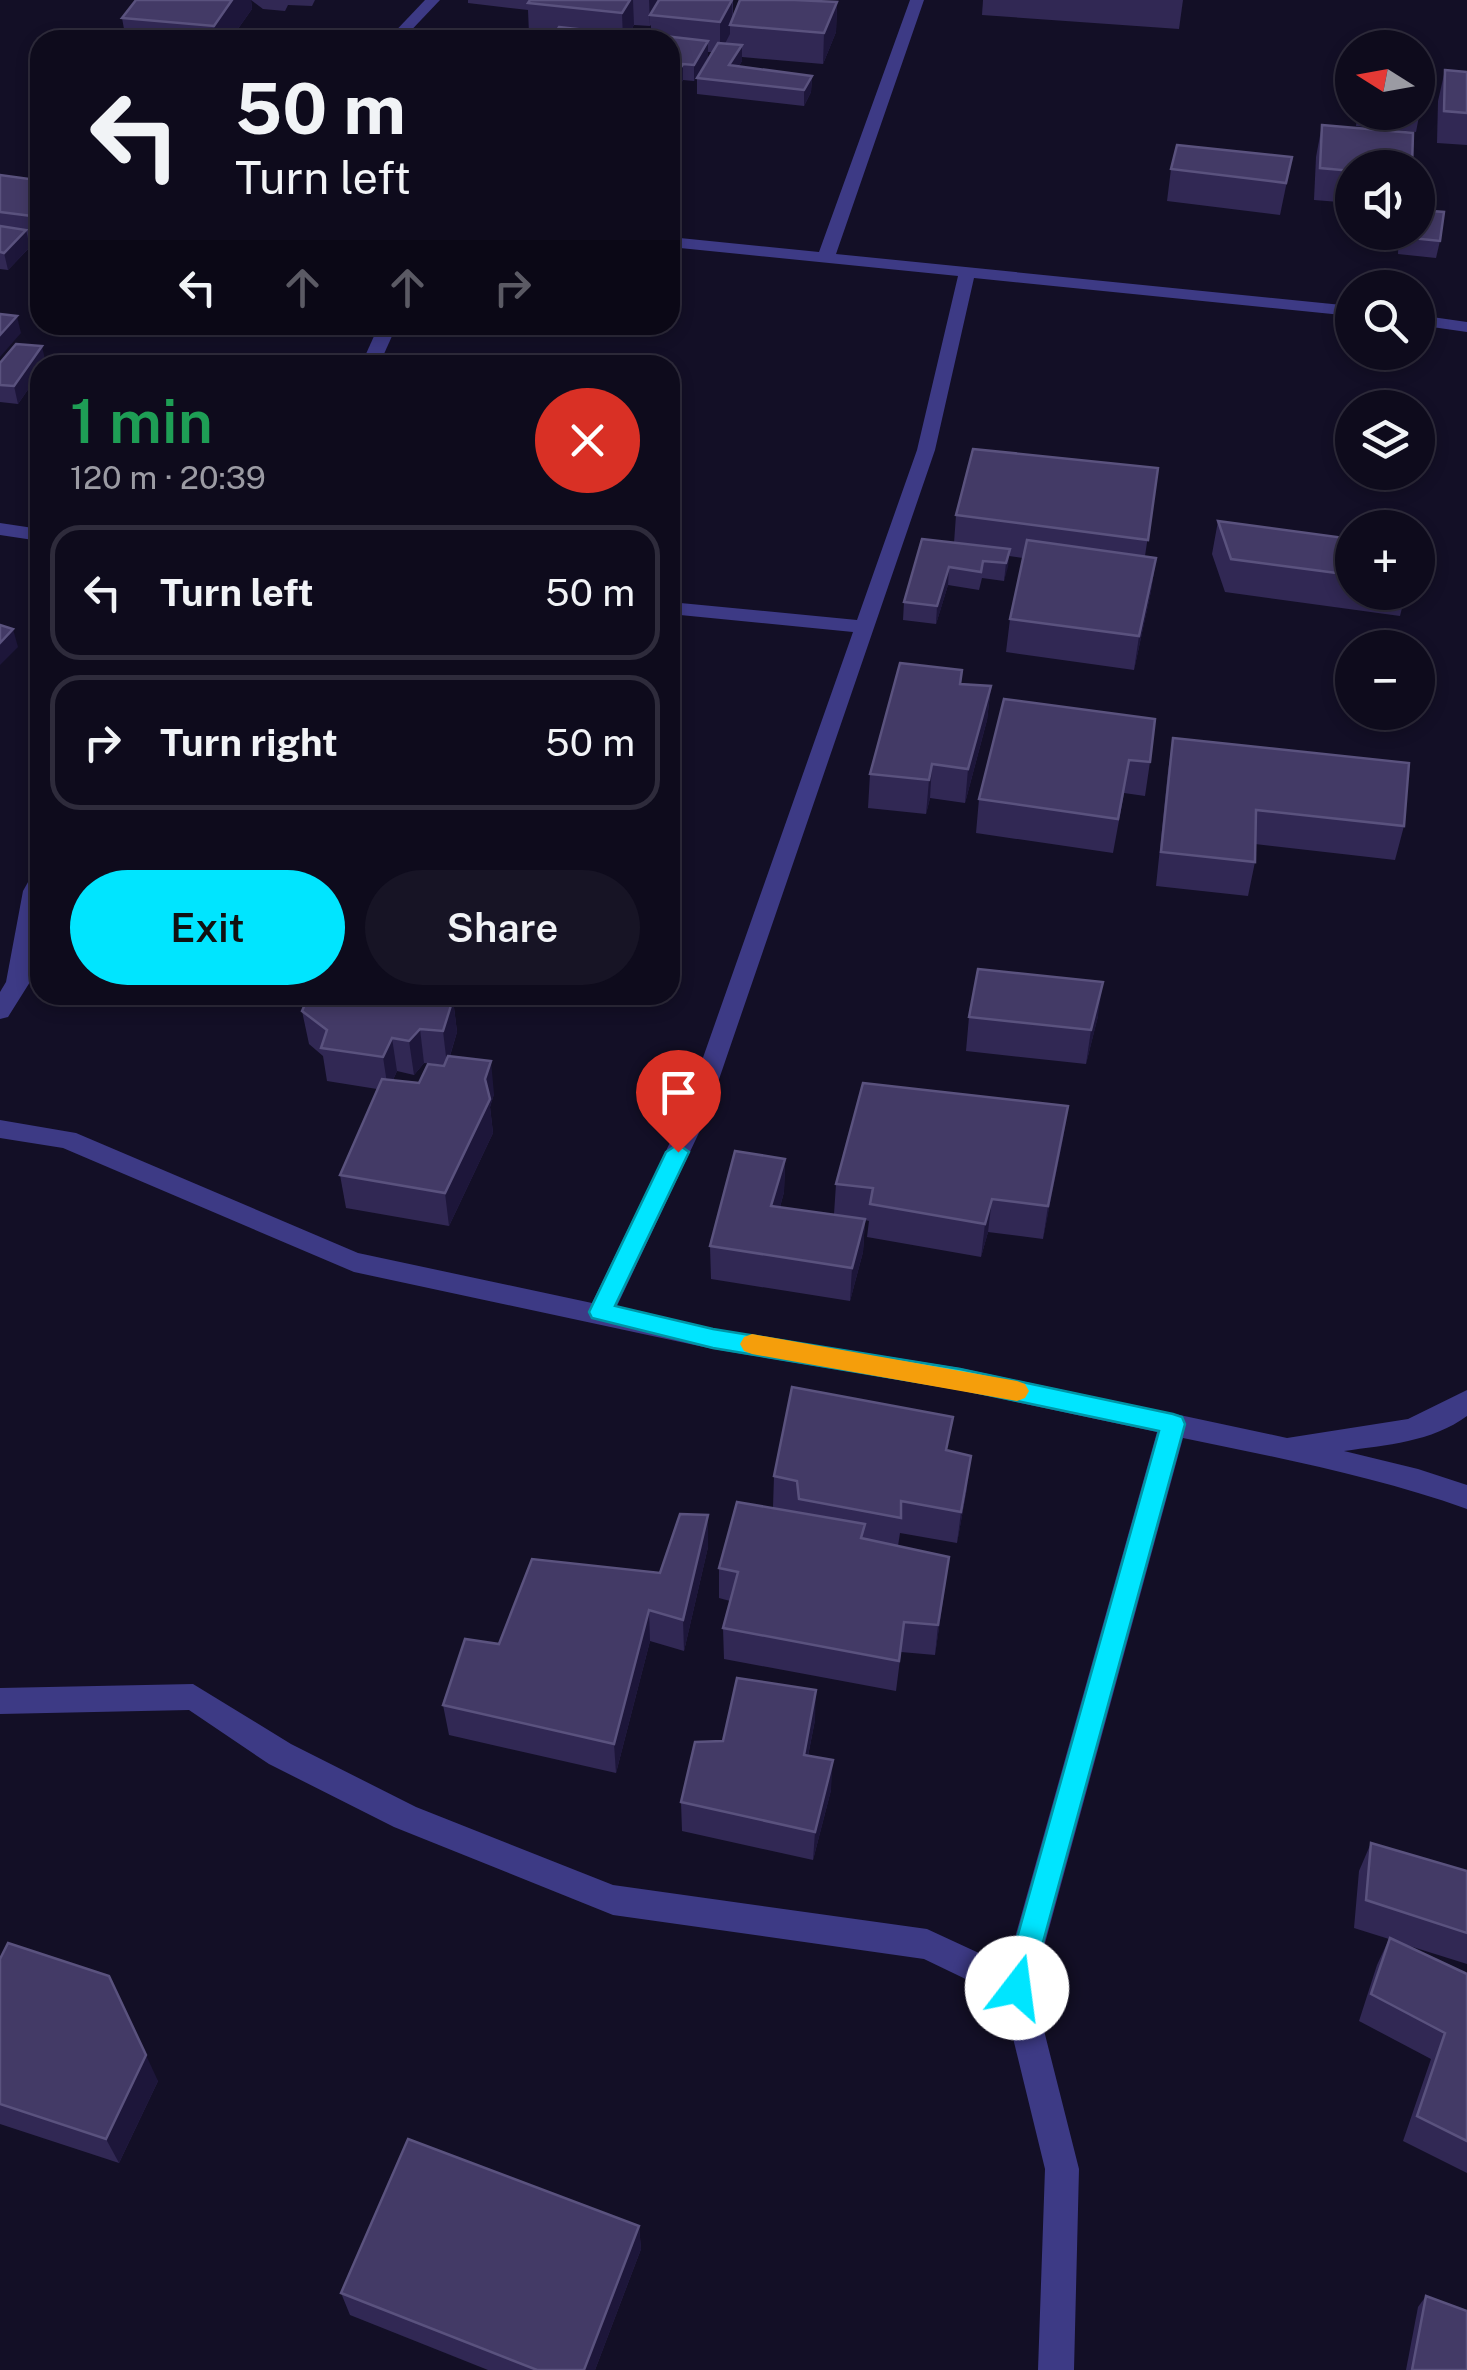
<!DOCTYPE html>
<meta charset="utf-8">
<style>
body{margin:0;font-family:"Public Sans",sans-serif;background:#171425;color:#f1f3f6;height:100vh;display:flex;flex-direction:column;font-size:38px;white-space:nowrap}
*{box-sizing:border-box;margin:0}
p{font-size:32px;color:#9b9ba3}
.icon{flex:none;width:55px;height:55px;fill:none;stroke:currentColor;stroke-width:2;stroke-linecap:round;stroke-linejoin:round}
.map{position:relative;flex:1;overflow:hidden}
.details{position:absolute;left:30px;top:355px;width:650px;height:650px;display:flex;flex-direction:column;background:#0e0b1c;border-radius:30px;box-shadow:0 5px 15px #0003,0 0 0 2px #2e2b3b}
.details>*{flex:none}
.hud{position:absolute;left:30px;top:30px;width:650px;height:305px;border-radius:30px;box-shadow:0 5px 15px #0003,0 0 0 2px #2e2b3b;background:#0e0b1c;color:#f1f3f6;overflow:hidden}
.needle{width:65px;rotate:281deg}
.tools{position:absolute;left:1335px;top:30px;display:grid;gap:20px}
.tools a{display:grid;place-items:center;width:100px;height:100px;border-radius:50%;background:#0e0b1c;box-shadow:0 5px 15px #0003,0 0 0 2px #2e2b3b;font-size:50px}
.pin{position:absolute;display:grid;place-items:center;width:85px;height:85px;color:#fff;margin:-102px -42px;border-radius:50% 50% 50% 0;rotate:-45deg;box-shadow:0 0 10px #0007}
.pin .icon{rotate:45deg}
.me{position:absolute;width:110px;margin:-55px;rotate:15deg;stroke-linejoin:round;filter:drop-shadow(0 0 8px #0008)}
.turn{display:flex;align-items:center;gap:35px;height:210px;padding:0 40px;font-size:45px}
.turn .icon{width:130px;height:130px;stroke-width:2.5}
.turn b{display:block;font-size:70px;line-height:85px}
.lanes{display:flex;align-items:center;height:95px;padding:0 40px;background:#0003;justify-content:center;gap:50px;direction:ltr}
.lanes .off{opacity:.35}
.round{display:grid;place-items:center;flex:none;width:105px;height:105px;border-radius:52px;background:#171425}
.head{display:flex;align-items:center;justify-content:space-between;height:170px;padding:0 40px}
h1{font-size:60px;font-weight:600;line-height:75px;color:#1e9e55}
.primary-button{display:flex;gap:20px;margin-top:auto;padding:20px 40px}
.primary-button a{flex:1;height:115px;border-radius:60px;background:#00e5ff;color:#111;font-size:40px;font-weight:600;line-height:115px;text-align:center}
.primary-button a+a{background:#171425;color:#f1f3f6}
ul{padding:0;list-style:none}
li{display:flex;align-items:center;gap:30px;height:135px;margin:0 20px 15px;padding:0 20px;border:5px solid #2e2b3b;border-radius:30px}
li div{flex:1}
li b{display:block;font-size:38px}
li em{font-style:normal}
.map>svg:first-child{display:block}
</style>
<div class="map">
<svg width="1467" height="2370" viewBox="0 0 1467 2370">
<rect width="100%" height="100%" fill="#130f26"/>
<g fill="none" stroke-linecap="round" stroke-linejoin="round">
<g fill="#3d3a85" fill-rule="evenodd">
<path d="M 425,0 L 440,0 L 402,40 L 387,40 Z"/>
<path d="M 910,0 L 924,0 L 836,254 L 1352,306 L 1352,316 L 974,278 L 935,450 L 705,1120 L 616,1308 L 713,1329 L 960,1368 L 1287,1438 L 1408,1419 L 1467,1390 L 1467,1416 C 1432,1442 1386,1445 1344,1451 L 1418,1469 L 1467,1485 L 1467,1509 C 1374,1476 1279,1458 1183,1438 L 1033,1987 L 1079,2169 L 1074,2370 L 1038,2370 L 1045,2169 L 1003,1997 L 924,1959 L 613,1915 L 394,1827 L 269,1764 L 189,1710 L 0,1714 L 0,1688 L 193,1684 L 291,1744 L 416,1807 L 613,1885 L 927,1929 L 1007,1966 L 1157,1432 L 960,1390 L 713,1349 L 354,1272 L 63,1148 L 0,1138 L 0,1120 L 76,1133 L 358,1253 L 592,1303 L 681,1120 L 853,632 L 670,614 L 670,602 L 857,620 L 917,450 L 958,276 L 670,247 L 670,237 L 819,252 Z"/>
<path d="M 1418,315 L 1467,322 L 1467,332 L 1418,325 Z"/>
<path d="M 379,325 L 397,325 L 379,365 L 361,365 Z"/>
<path d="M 0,523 L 40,529 L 40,541 L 0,535 Z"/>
<path d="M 40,872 L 40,921 L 30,982 L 8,1017 L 0,1019 L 0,992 L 6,982 L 23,891 L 32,875 Z"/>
</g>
</g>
<g fill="#312854" fill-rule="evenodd">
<path d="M 136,0 L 315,0 L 312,6 L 288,5 L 285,11 L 263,9 L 251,0 L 252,9 L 230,40 L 126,40 L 122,18 Z"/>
<path d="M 468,0 L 733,0 L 733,18 L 837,2 L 836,32 L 823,64 L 742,57 L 742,61 L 739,66 L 812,76 L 811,92 L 804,106 L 697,94 L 697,78 L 712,52 L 708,52 L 708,57 L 694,81 L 683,80 L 678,88 L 670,87 L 670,40 L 651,35 L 651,25 L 650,26 L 634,25 L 625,40 L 551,40 L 554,36 L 529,34 L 528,10 L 468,3 Z"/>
<path d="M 983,0 L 1183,0 L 1179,29 L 982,15 Z"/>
<path d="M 1348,70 L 1352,70 L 1352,108 L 1342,107 Z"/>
<path d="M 1445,70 L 1467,72 L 1467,145 L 1437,143 L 1438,101 Z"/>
<path d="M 1425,85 L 1416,132 L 1356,126 L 1358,112 L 1418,112 Z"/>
<path d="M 1322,125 L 1352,168 L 1352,203 L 1314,200 L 1316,157 Z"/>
<path d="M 1292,157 L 1280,215 L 1167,201 L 1171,169 Z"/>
<path d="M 40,174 L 40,248 L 30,247 L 8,270 L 0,269 L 0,175 L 29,179 Z"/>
<path d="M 1399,232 L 1418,232 L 1440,241 L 1436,258 L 1398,254 Z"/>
<path d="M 0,363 L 46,364 L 40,365 L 40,372 L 18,404 L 0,402 Z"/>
<path d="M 1158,468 L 1145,556 L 1156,558 L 1151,591 L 1134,670 L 1006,652 L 1010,619 L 1023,558 L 1009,556 L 1004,581 L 982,578 L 979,590 L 948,585 L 936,624 L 903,620 L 904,602 L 954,543 L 956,515 Z"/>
<path d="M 1218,521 L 1352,539 L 1352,592 L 1406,592 L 1400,616 L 1225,592 L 1212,554 Z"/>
<path d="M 960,684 L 991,686 L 987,720 L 965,803 L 930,798 L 926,814 L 868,808 L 870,774 Z"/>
<path d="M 1004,699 L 1150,762 L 1145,796 L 1124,793 L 1113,853 L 976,833 L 979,799 Z"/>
<path d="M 1173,738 L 1404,826 L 1395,860 L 1255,844 L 1255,862 L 1248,896 L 1156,886 L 1168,771 Z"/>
<path d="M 309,995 L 438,995 L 439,998 L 453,999 L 457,1032 L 450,1056 L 494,1094 L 490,1107 L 493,1133 L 449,1226 L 346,1208 L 340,1175 L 377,1089 L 327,1081 L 323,1056 L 309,1044 L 302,1011 ZM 424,1063 L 445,1065 L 419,1083 L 393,1080 L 397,1071 L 414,1075 Z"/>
<path d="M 1098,1016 L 1086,1064 L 966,1051 L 969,1017 Z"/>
<path d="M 1068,1106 L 1043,1239 L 988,1232 L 981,1257 L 867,1237 L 869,1221 L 865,1220 L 863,1252 L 850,1301 L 711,1279 L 710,1246 L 785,1159 L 784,1192 L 780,1207 L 834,1214 L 836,1184 Z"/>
<path d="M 949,1450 L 967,1488 L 957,1543 L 900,1533 L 898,1546 L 949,1557 L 935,1655 L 901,1652 L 896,1691 L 724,1659 L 723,1628 L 730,1601 L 719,1598 L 719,1568 L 773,1507 L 774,1476 Z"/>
<path d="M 708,1515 L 708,1547 L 684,1651 L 650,1641 L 616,1773 L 449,1735 L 443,1705 L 499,1644 L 660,1573 Z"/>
<path d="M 815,1720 L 808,1756 L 831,1790 L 813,1860 L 682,1831 L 681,1802 L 723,1741 Z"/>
<path d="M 1371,1843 L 1467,1871 L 1467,1964 L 1400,1943 L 1467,1974 L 1467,2173 L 1403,2141 L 1431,2059 L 1359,2021 L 1377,1965 L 1389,1939 L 1354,1928 L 1359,1871 Z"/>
<path d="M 0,1959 L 158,2081 L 119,2163 L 0,2124 Z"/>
<path d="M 639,2226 L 641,2249 L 595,2370 L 488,2370 L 350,2315 L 341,2293 Z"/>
<path d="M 1426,2296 L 1467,2370 L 1406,2370 L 1418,2307 Z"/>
</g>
<g fill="#1d163a">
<path d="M 232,0 L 251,0 L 252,9 L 230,40 L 216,40 L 214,26 Z"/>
<path d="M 630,0 L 633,0 L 634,25 L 625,40 L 623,40 L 622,13 Z"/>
<path d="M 649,0 L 663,0 L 650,15 L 650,26 Z"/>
<path d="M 732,0 L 733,26 L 730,25 L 730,34 L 720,53 L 720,22 Z"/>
<path d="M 837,2 L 836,32 L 823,64 L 824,33 Z"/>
<path d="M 708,41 L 708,57 L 694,81 L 694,65 Z"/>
<path d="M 742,45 L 742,61 L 730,81 L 729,65 Z"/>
<path d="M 683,64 L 683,80 L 678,88 L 678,72 Z"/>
<path d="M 812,76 L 811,92 L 804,106 L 804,90 Z"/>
<path d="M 26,230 L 30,247 L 8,270 L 4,253 Z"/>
<path d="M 17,316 L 21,333 L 0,357 L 0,335 Z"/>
<path d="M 42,346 L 46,364 L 40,365 L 40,372 L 18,404 L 14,386 Z"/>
<path d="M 1010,549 L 1008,567 L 1004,581 L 1006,563 Z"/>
<path d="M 1156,558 L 1151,591 L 1134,670 L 1139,636 Z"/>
<path d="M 949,567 L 948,585 L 936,624 L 937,606 Z"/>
<path d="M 13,629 L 18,647 L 0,665 L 0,643 Z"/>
<path d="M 991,686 L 987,720 L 965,803 L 968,769 Z"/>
<path d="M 932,764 L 930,798 L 926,814 L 929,780 Z"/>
<path d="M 1103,982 L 1098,1016 L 1086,1064 L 1091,1030 Z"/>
<path d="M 453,999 L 457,1032 L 447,1065 L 443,1031 Z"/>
<path d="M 420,1029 L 424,1063 L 414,1075 L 409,1041 Z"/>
<path d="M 392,1038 L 397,1071 L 388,1090 L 383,1057 Z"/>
<path d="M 491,1061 L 494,1094 L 490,1107 L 493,1133 L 449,1226 L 445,1193 Z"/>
<path d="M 1068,1106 L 1063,1140 L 1043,1239 L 1048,1206 Z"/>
<path d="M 785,1159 L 784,1192 L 771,1239 L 771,1206 Z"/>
<path d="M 992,1199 L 988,1232 L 981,1257 L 985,1224 Z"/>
<path d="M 865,1219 L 863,1252 L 850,1301 L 852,1268 Z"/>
<path d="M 971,1456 L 967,1488 L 957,1543 L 961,1512 Z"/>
<path d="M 708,1515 L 708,1547 L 684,1651 L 683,1620 Z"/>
<path d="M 949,1557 L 945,1588 L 935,1655 L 938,1625 Z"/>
<path d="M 649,1610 L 650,1641 L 616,1773 L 614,1744 Z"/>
<path d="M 816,1690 L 815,1720 L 802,1785 L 804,1755 Z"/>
<path d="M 833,1760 L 831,1790 L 813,1860 L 815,1832 Z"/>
<path d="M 146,2055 L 158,2081 L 119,2163 L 106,2139 Z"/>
<path d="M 639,2226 L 641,2249 L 595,2370 L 584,2370 Z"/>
</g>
<g fill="#433a66" stroke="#5a527e" stroke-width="2.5">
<path d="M 136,0 L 232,0 L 214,26 L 122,18 Z"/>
<path d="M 530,0 L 630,0 L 622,13 L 528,3 Z"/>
<path d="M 659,0 L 732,0 L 720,22 L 650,15 Z"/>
<path d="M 740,0 L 795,0 L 837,2 L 824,33 L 730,25 Z"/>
<path d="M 559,27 L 622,34 L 619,40 L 551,40 Z"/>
<path d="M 638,33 L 708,41 L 694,65 L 683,64 L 678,72 L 670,71 L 670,40 L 634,40 Z"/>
<path d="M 718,43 L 742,45 L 729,65 L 812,76 L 804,90 L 697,78 Z"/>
<path d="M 1348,70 L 1352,70 L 1352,91 L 1345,90 Z"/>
<path d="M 1445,70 L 1467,72 L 1467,113 L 1444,111 Z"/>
<path d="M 1418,84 L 1425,85 L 1419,116 L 1384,112 L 1418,112 Z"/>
<path d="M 1322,125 L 1413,133 L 1412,168 L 1352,168 L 1352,171 L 1320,168 Z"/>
<path d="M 1177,145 L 1292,157 L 1286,183 L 1171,169 Z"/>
<path d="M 36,174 L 40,174 L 40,217 L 0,212 L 0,175 L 29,179 Z"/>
<path d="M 1418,210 L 1444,212 L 1440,241 L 1402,237 L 1402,232 L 1418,232 Z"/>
<path d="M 0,226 L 26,230 L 4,253 L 0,252 Z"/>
<path d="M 0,314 L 17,316 L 0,335 Z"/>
<path d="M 16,344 L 42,346 L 14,386 L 0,385 L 0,363 Z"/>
<path d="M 973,449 L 1158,468 L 1148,540 L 956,515 Z"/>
<path d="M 1218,521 L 1352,539 L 1352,575 L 1231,559 Z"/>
<path d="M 922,539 L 1010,549 L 1006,563 L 983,561 L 981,572 L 949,567 L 937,606 L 904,602 Z"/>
<path d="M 1027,540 L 1156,558 L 1139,636 L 1010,619 Z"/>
<path d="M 0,625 L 13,629 L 0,643 Z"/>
<path d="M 900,663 L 962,670 L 960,684 L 991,686 L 968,769 L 932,764 L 929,780 L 870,774 Z"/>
<path d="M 1004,699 L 1155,719 L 1150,762 L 1129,760 L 1118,819 L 979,799 Z"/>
<path d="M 1173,738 L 1409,763 L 1404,826 L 1256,810 L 1255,862 L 1161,852 Z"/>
<path d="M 978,969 L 1103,982 L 1091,1030 L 969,1017 Z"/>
<path d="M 309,995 L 428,995 L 427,997 L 453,999 L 443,1031 L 420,1029 L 409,1041 L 392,1038 L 383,1057 L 321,1048 L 327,1030 L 302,1011 Z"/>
<path d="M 448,1056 L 491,1061 L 485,1079 L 490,1099 L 445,1193 L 340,1175 L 382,1079 L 419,1083 L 428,1064 L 444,1066 Z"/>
<path d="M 863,1083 L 1068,1106 L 1048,1206 L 992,1199 L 985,1224 L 870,1204 L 873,1188 L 836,1184 Z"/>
<path d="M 735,1151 L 785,1159 L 771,1206 L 865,1219 L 852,1268 L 710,1246 Z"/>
<path d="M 792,1387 L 953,1417 L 946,1450 L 971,1456 L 961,1512 L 901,1501 L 901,1518 L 799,1499 L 797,1481 L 774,1476 Z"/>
<path d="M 737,1502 L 865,1524 L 861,1538 L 949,1557 L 938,1625 L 904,1622 L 899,1661 L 723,1628 L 738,1572 L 719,1568 Z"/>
<path d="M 680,1514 L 708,1515 L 683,1620 L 649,1610 L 614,1744 L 443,1705 L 465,1639 L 499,1644 L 532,1559 L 660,1573 Z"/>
<path d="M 737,1678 L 816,1690 L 804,1755 L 833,1760 L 815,1832 L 681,1802 L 695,1742 L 723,1741 Z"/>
<path d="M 1371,1843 L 1467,1871 L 1467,1933 L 1366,1900 Z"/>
<path d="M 1390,1938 L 1467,1974 L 1467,2141 L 1417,2116 L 1445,2033 L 1371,1994 Z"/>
<path d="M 8,1943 L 109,1976 L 146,2055 L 106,2139 L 0,2104 L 0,1959 Z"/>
<path d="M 408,2139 L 639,2226 L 584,2370 L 537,2370 L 341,2293 Z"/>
<path d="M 1426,2296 L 1467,2311 L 1467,2370 L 1412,2370 Z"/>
</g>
<path fill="#00e5ff" stroke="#0095a6" stroke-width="2.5" d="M 678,1144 L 689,1152 L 615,1306 L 713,1329 L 960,1369 L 1173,1414 L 1182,1417 L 1185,1424 L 1028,1997 L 1017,2002 L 1007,1997 L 1003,1988 L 1159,1431 L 960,1389 L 713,1348 L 592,1318 L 589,1312 L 666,1152 Z"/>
<path fill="#f59e0b" d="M 752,1334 L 1017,1381 L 1025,1384 L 1029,1391 L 1025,1398 L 1017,1401 L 752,1354 L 744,1351 L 740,1344 L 744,1337 Z"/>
</svg>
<div class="tools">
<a><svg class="needle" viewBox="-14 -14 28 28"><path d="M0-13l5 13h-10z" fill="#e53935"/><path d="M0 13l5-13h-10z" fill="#9b9ba3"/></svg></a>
<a><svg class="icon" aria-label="sound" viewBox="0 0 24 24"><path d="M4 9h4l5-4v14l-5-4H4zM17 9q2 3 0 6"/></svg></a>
<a><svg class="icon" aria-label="search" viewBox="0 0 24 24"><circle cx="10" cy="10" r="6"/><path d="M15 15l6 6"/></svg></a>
<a><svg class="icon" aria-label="layers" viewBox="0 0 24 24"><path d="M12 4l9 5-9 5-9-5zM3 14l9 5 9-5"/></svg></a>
<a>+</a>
<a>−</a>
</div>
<div class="pin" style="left:678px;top:1152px;background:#d93025"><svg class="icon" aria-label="arrive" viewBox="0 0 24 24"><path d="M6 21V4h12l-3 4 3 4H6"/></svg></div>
<svg class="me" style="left:1017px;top:1988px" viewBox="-20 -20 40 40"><circle r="19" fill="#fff"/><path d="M0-13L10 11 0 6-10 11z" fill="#00e5ff"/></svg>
<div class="hud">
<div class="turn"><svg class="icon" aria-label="left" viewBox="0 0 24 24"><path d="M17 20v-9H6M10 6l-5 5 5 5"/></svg><div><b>50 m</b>Turn left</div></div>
<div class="lanes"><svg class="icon" aria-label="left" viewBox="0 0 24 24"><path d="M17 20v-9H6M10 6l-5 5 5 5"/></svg><svg class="icon off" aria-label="ahead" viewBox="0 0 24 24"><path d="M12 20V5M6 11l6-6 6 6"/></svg><svg class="icon off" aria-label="ahead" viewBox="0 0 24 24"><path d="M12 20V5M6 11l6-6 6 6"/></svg><svg class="icon off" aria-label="right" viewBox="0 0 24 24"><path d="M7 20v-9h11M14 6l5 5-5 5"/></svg></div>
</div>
<section class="details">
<div class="head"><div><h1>1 min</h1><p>120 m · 20:39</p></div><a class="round" style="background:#d93025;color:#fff"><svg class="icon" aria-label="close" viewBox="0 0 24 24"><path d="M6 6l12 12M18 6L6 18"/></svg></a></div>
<ul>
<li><svg class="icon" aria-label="left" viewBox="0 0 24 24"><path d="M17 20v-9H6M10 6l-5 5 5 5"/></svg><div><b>Turn left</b></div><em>50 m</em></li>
<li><svg class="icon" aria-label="right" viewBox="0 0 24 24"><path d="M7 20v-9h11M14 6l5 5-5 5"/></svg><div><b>Turn right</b></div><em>50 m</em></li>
</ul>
<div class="primary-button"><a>Exit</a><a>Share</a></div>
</section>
</div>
